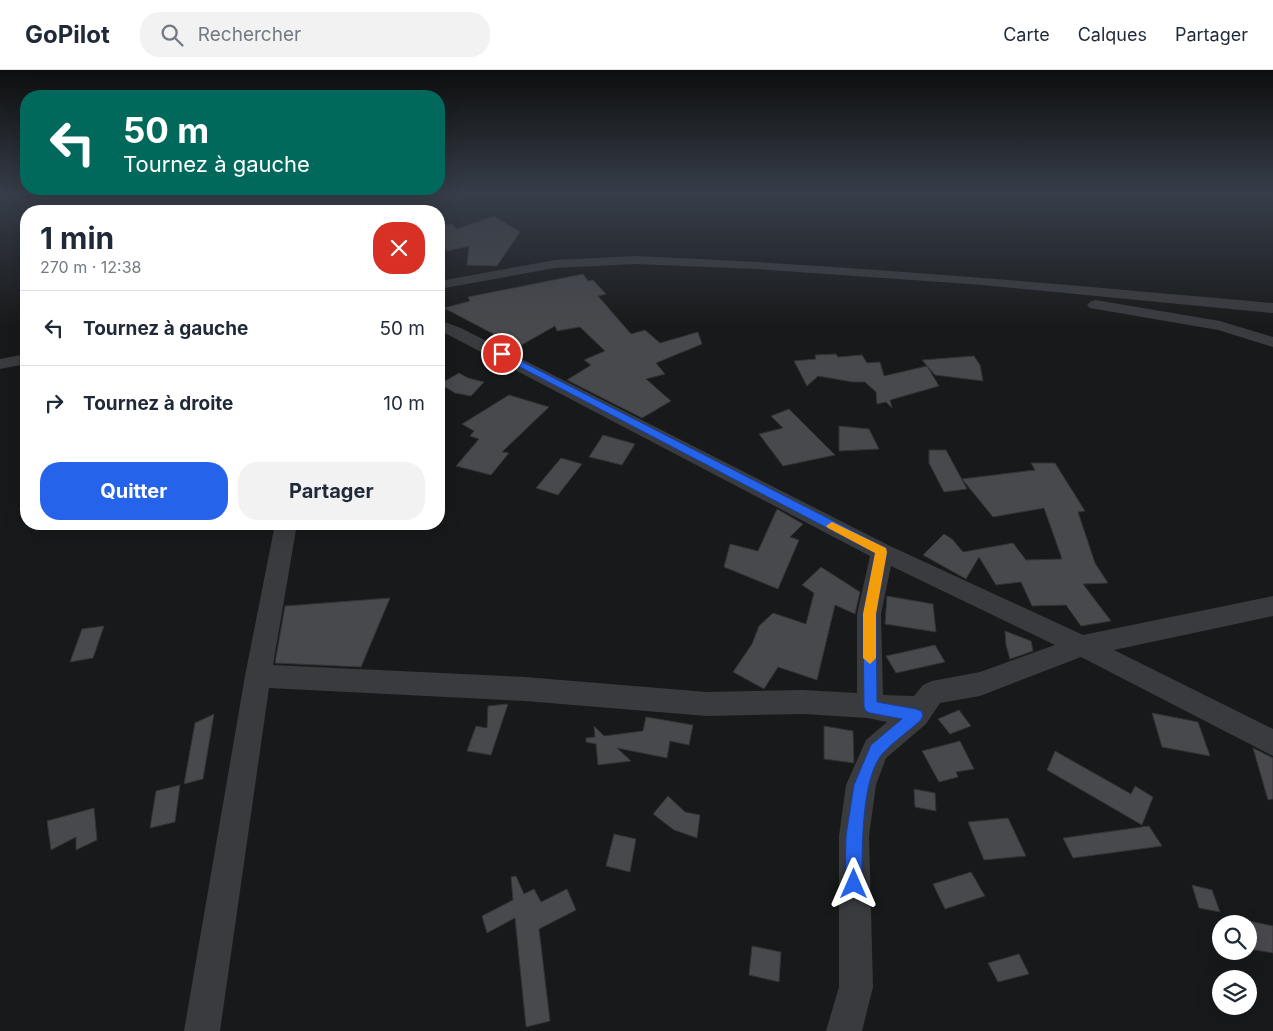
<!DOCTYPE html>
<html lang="fr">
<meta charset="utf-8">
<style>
body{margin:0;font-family:Inter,sans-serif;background:#f2f2f3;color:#1f2937;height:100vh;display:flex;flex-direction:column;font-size:19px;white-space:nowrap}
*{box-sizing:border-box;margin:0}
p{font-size:16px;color:#747a83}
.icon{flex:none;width:28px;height:28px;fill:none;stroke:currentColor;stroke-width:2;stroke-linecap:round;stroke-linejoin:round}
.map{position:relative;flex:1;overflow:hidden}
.sheet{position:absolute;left:20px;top:135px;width:425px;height:325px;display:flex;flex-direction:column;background:#fff;border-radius:20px;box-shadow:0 5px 20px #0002}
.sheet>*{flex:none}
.top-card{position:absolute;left:20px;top:20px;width:425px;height:105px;border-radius:20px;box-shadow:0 5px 20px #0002;background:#00695c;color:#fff;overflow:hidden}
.controls{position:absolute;left:1212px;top:845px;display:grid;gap:10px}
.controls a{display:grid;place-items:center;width:45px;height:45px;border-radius:50%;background:#fff;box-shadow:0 5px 20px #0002;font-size:25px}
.pin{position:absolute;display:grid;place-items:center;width:42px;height:42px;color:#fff;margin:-21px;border:2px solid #fff;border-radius:50%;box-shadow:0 1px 5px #0007}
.me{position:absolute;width:55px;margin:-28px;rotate:0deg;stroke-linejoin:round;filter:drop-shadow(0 0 4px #0008)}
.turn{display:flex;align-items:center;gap:18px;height:105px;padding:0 20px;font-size:22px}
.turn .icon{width:65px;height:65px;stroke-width:2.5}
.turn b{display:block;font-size:35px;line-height:42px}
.round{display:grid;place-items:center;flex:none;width:52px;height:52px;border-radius:20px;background:#f2f2f3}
.overview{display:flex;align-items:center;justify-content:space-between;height:85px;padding:0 20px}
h1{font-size:30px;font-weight:700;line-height:38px}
.primary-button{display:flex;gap:10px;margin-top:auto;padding:10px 20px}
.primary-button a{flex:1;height:58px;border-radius:20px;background:#2563eb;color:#fff;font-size:20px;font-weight:700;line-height:58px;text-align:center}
.primary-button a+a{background:#f2f2f3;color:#1f2937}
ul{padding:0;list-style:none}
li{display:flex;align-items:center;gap:15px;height:75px;padding:0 20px;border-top:1px solid #e0e1e3}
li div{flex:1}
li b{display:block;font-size:19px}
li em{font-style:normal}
header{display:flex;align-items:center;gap:30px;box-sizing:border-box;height:70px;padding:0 25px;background:#fff;border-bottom:1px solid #e0e1e3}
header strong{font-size:24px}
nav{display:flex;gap:28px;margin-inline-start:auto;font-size:18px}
.search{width:350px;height:45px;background:#f2f2f3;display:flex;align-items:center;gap:12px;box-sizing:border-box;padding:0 18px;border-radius:20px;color:#747a83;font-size:19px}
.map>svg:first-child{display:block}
</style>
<header>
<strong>GoPilot</strong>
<div class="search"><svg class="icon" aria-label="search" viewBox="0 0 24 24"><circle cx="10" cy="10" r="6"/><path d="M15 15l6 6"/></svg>Rechercher</div>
<nav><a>Carte</a><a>Calques</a><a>Partager</a></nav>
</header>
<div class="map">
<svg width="1273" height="961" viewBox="0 0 1273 961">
<rect width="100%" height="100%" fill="#18191a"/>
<g fill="#48494d" stroke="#333336">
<path d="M 494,146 L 520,162 L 497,196 L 467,195 L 469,176 L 447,181 L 439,166 L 439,156 L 453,154 L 456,159 Z"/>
<path d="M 583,204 L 588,211 L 593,210 L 606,224 L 598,226 L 631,264 L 645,260 L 660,273 L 698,262 L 702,274 L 656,293 L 665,304 L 646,309 L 671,331 L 642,348 L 567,310 L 591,295 L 584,290 L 605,281 L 580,257 L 557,261 L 555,256 L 518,277 L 444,238 L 470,231 L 468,227 Z"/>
<path d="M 836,284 L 838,287 L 862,285 L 867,293 L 880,292 L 884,306 L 927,296 L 939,316 L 890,330 L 892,338 L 886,332 L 877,334 L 876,322 L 865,312 L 852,312 L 818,306 L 807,316 L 794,291 L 816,289 L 815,285 Z"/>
<path d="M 974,286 L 980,295 L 983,311 L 935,305 L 922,290 Z"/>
<path d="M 459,303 L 468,308 L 484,312 L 471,326 L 455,323 L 440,314 Z"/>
<path d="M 509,325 L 549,337 L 502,382 L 509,383 L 491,405 L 456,396 L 479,369 L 470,366 L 474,361 L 462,354 Z"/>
<path d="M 789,339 L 835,385 L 783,396 L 759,364 L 783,358 L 771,346 Z"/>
<path d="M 839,356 L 869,359 L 879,379 L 839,381 Z"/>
<path d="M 603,365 L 635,374 L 622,395 L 589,387 Z"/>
<path d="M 929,380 L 946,380 L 967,419 L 944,422 L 929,393 Z"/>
<path d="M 561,388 L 582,394 L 558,425 L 536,418 Z"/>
<path d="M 1031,393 L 1055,393 L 1085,441 L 1078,442 L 1095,493 L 1108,513 L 1083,514 L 1111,551 L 1081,556 L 1066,535 L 1032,536 L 1021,512 L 996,515 L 979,487 L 966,509 L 923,485 L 944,464 L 952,469 L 963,482 L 1013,473 L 1026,490 L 1062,489 L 1044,438 L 993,447 L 962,409 L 1035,400 Z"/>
<path d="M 777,439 L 803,454 L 790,467 L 799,470 L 778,519 L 724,497 L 730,474 L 758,481 Z"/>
<path d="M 821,497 L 860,522 L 855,544 L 835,535 L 817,610 L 778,597 L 764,619 L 733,602 L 752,574 L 759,556 L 773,543 L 806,554 L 814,523 L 802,515 Z"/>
<path d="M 887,526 L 933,534 L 936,562 L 885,554 Z"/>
<path d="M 390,528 L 361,597 L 275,593 L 285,536 Z"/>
<path d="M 104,556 L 93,588 L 70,592 L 82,559 Z"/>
<path d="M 1005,561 L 1031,571 L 1033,581 L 1010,589 L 1006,575 Z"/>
<path d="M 935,575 L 945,592 L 896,603 L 886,586 Z"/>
<path d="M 508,634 L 491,685 L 467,681 L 476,656 L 487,658 L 488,636 Z"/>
<path d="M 959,640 L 971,656 L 950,664 L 938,649 Z"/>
<path d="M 1152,643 L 1198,652 L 1210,686 L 1162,677 Z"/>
<path d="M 214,644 L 203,709 L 184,714 L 195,653 Z"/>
<path d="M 646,647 L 693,655 L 689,675 L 670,671 L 667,688 L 617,678 L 631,691 L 598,695 L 596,674 L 586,672 L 586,668 L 595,667 L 594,656 L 604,666 L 643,661 Z"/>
<path d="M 824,656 L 853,661 L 854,693 L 824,689 Z"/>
<path d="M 960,671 L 974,699 L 956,702 L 958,707 L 939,712 L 922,681 Z"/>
<path d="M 1253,678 L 1273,688 L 1273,729 L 1268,730 Z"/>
<path d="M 1055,681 L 1131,724 L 1135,716 L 1153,727 L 1142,755 L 1047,700 Z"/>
<path d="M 180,715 L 175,752 L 150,758 L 156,721 Z"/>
<path d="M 914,719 L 935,723 L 936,741 L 915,737 Z"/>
<path d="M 668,726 L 685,742 L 700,745 L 697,768 L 674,760 L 653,744 Z"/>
<path d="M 94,738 L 97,770 L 76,780 L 76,767 L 51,780 L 47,751 Z"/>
<path d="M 1008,748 L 1026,786 L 984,790 L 968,752 Z"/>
<path d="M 1149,756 L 1162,776 L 1073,788 L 1063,768 Z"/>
<path d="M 614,764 L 636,769 L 630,802 L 606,796 Z"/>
<path d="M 971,802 L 985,826 L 945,839 L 933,814 Z"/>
<path d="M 516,806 L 524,824 L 534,819 L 541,832 L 567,819 L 576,840 L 539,859 L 550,951 L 526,957 L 515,848 L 487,863 L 482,846 L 513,830 L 511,807 Z"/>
<path d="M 1192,815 L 1212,820 L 1220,842 L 1199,838 Z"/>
<path d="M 1249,851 L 1273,856 L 1273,883 L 1249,879 Z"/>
<path d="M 752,876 L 781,882 L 779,912 L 749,905 Z"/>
<path d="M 1019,884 L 1029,904 L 998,912 L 988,893 Z"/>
</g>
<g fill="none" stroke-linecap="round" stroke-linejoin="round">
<g fill="#3a3b3f" fill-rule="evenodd">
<path d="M 636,186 C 849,195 1061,214 1273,233 L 1273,243 L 983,215 L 756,199 L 636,194 L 555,198 L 439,219 L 439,211 L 555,190 Z"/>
<path d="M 1095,230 L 1220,251 L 1273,267 L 1273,277 L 1218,260 L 1090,238 L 1087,235 L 1090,232 Z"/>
<path d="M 439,250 L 461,258 L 890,476 L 1083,565 L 1273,526 L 1273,546 L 1114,580 L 1273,659 L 1273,686 L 1081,587 L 980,626 L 940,633 L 926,654 L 886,688 L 876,715 L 869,766 L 873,917 L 862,961 L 826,961 L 839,917 L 839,766 L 846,715 L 866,670 L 887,652 L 867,648 L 803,644 L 707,646 L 525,631 L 269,618 L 220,961 L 184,961 L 245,606 L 275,454 L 297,454 L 273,595 L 525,607 L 707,622 L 803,620 L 857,623 L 857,544 L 870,486 L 439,260 ZM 891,496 L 1055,575 L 980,602 L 932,611 L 923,615 L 914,626 L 883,625 L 881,544 Z"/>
<path d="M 26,284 L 26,294 L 0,299 L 0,289 Z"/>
</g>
</g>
<linearGradient id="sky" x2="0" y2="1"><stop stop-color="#0d0e0e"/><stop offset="0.48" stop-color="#373e49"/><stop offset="1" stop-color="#373e49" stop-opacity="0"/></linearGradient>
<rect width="1273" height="258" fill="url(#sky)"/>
<path fill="#2563eb" stroke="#184099" d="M 499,283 L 505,283 L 886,478 L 887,482 L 876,544 L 877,632 L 916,639 L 921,641 L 923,645 L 921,650 C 909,661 894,671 883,683 C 861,707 862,781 862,814 L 859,820 L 854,822 L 848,820 L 845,814 L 846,766 L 854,715 L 871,675 L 902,649 L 870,643 L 866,641 L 864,637 L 863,544 L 875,483 L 499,286 Z"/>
<path fill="#f59e0b" d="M 832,452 L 886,478 L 887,482 L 876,544 L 876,588 L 870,594 L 863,588 L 863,544 L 875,483 L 828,458 L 826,456 Z"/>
</svg>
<div class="controls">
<a><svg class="icon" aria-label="search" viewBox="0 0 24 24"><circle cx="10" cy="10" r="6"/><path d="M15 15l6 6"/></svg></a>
<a><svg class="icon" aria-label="layers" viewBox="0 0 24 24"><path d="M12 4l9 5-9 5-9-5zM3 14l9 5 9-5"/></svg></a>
</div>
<div class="pin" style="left:502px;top:284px;background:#d93025"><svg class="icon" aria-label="arrive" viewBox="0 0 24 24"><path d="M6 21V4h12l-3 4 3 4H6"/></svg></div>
<svg class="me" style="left:854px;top:814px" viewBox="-20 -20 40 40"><path d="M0-17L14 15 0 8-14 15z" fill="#2563eb" stroke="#fff" stroke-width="4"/></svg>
<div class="top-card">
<div class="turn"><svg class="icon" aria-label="left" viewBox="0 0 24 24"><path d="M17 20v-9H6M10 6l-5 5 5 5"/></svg><div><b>50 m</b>Tournez à gauche</div></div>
</div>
<section class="sheet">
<div class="overview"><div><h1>1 min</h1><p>270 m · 12:38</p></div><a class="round" style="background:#d93025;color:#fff"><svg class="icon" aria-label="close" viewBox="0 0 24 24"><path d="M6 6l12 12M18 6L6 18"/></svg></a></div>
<ul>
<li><svg class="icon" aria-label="left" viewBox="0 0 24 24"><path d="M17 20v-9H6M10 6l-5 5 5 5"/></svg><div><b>Tournez à gauche</b></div><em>50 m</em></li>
<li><svg class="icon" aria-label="right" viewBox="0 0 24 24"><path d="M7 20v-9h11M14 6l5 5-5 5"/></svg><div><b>Tournez à droite</b></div><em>10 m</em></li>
</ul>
<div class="primary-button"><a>Quitter</a><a>Partager</a></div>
</section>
</div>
